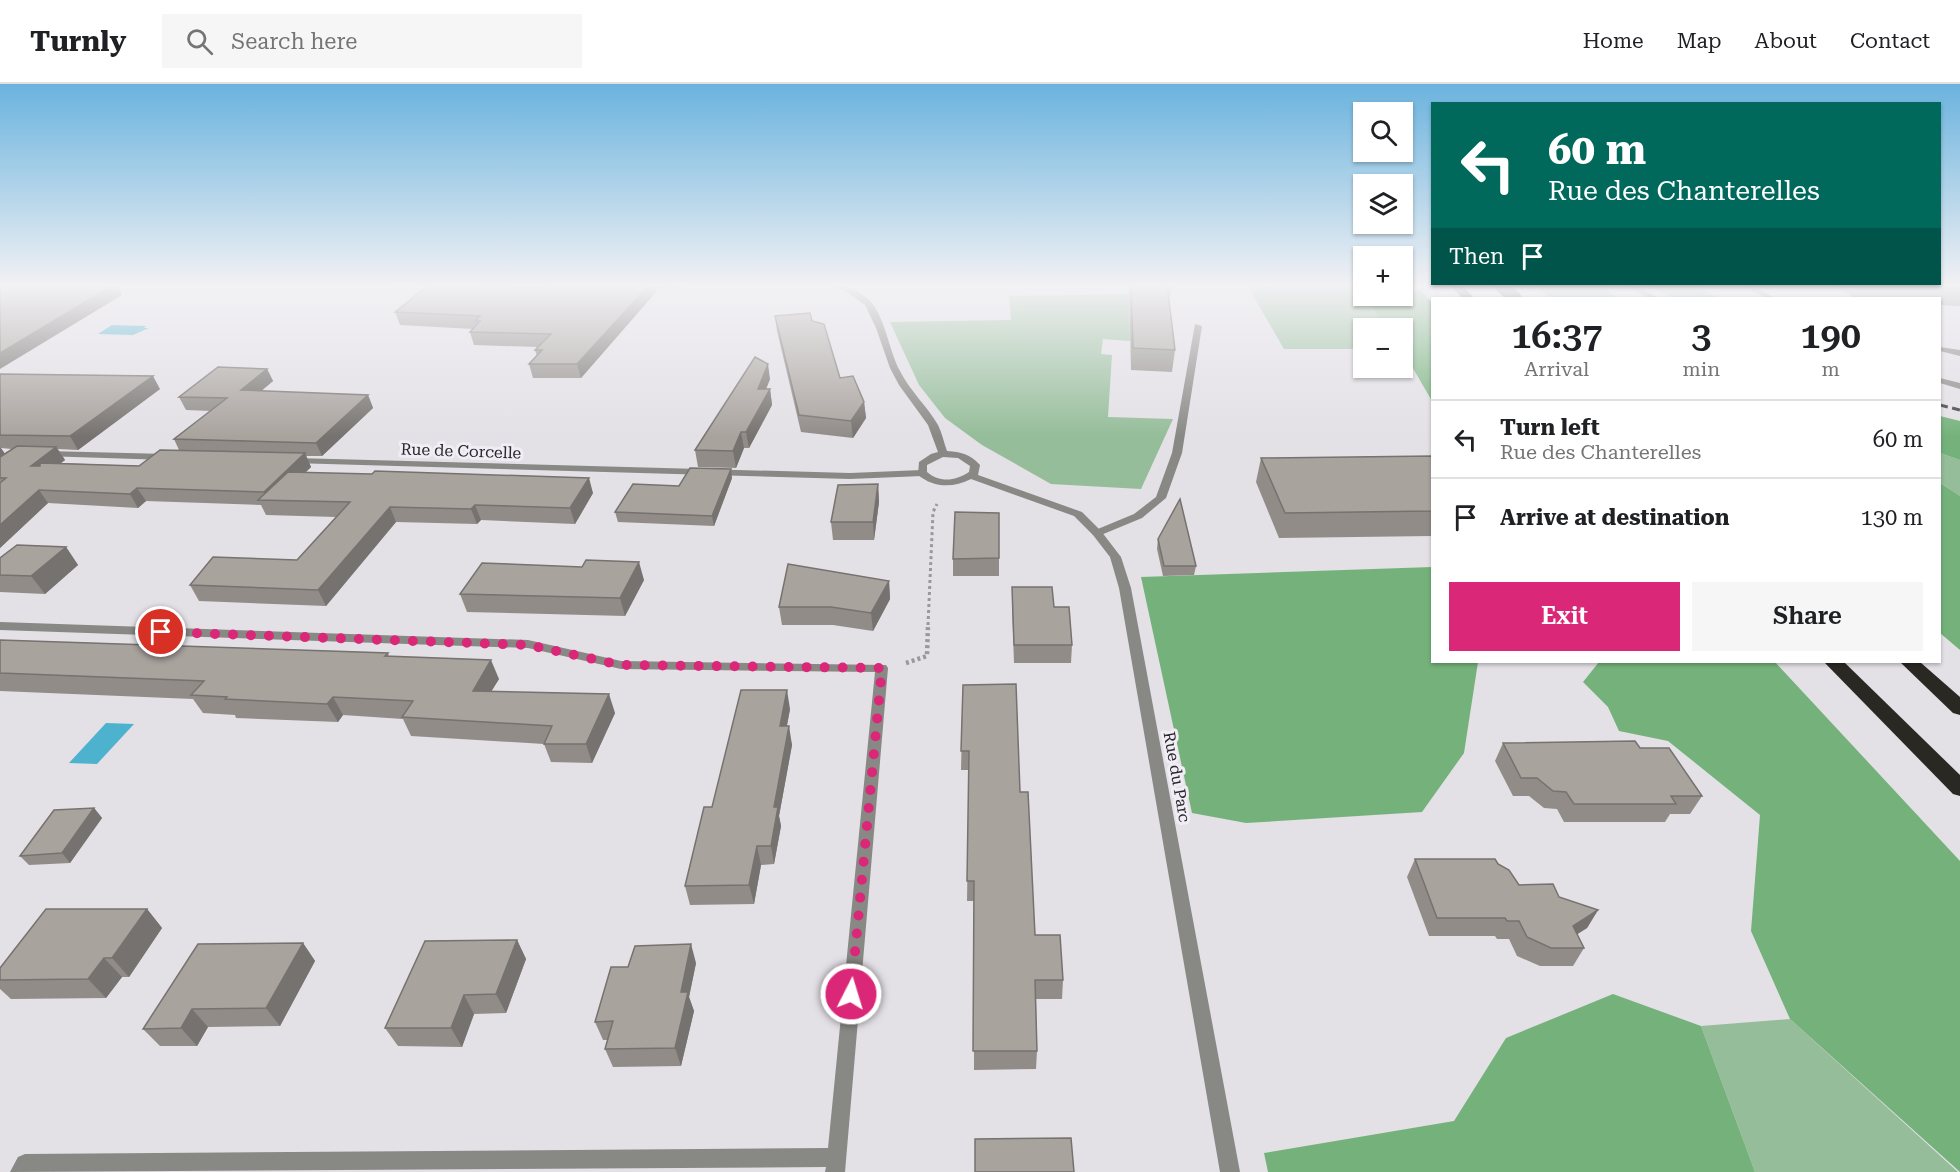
<!DOCTYPE html>
<meta charset="utf-8">
<style>
body{margin:0;font-family:"Roboto Serif",serif;background:#f6f6f6;color:#202124;height:100vh;display:flex;flex-direction:column;font-size:22px;white-space:nowrap}
*{box-sizing:border-box;margin:0}
p{font-size:20px;color:#757577}
.icon{flex:none;width:33px;height:33px;fill:none;stroke:currentColor;stroke-width:2;stroke-linecap:round;stroke-linejoin:round}
.map{position:relative;flex:1;overflow:hidden}
.details{position:absolute;left:1431px;top:213px;width:510px;height:366px;display:flex;flex-direction:column;background:#fff;border-radius:0px;box-shadow:0 2px 4px #0004}
.details>*{flex:none}
.hud{position:absolute;left:1431px;top:18px;width:510px;height:183px;border-radius:0px;box-shadow:0 2px 4px #0004;background:#00695c;color:#fff;overflow:hidden}
.fabs{position:absolute;left:1353px;top:18px;display:grid;gap:12px}
.fabs a{display:grid;place-items:center;width:60px;height:60px;border-radius:0px;background:#fff;box-shadow:0 2px 4px #0004;font-size:30px}
.pin{position:absolute;display:grid;place-items:center;width:51px;height:51px;color:#fff;margin:-26px;border:3px solid #fff;border-radius:50%;box-shadow:0 2px 6px #0007}
.me{position:absolute;width:66px;margin:-33px;rotate:5deg;stroke-linejoin:round;filter:drop-shadow(0 0 4px #0008)}
.turn{display:flex;align-items:center;gap:21px;height:126px;padding:0 18px;font-size:27px}
.turn .icon{width:78px;height:78px;stroke-width:2.5}
.turn b{display:block;font-size:42px;line-height:51px}
.then{display:flex;align-items:center;height:57px;padding:0 18px;background:#0003;gap:12px;font-size:22px}
.eta{display:flex;justify-content:space-evenly;align-items:center;height:102px;text-align:center}
.eta b{font-size:36px;font-weight:600;line-height:42px}
.cta{display:flex;gap:12px;margin-top:auto;padding:12px 18px}
.cta a{flex:1;height:69px;border-radius:0px;background:#db2777;color:#fff;font-size:24px;font-weight:600;line-height:69px;text-align:center}
.cta a+a{background:#f6f6f6;color:#202124}
ul{padding:0;list-style:none}
li{display:flex;align-items:center;gap:18px;height:78px;padding:0 18px;border-top:2px solid #e0e0e0}
li div{flex:1}
li b{display:block;font-size:22px}
li em{font-style:normal}
header{display:flex;align-items:center;gap:36px;box-sizing:border-box;height:84px;padding:0 30px;background:#fff;border-bottom:2px solid #e0e0e0}
header strong{font-size:28px}
nav{display:flex;gap:33px;margin-inline-start:auto;font-size:21px}
.search{width:420px;height:54px;background:#f6f6f6;display:flex;align-items:center;gap:15px;box-sizing:border-box;padding:0 21px;border-radius:0px;color:#757577;font-size:22px}
.map>svg:first-child{display:block}
</style>
<header>
<strong>Turnly</strong>
<div class="search"><svg class="icon" aria-label="search" viewBox="0 0 24 24"><circle cx="10" cy="10" r="6"/><path d="M15 15l6 6"/></svg>Search here</div>
<nav><a>Home</a><a>Map</a><a>About</a><a>Contact</a></nav>
</header>
<div class="map">
<svg width="1960" height="1088" viewBox="0 0 1960 1088">
<rect width="100%" height="100%" fill="#e3e0e6"/>
<g fill="#95bd99">
<path d="M 1235,200 L 1363,200 L 1364,212 L 1387,212 L 1367,217 L 1387,244 L 1364,244 L 1363,265 L 1284,265 L 1247,201 Z"/>
<path d="M 1534,200 L 1600,200 L 1617,214 L 1557,214 L 1547,212 Z"/>
<path d="M 1645,200 L 1691,200 L 1718,214 L 1674,214 Z"/>
<path d="M 1129,210 L 1130,257 L 1103,255 L 1101,270 L 1112,271 L 1108,333 L 1173,335 L 1141,405 L 1051,400 L 982,361 L 945,334 L 919,301 L 890,238 L 1011,236 L 1009,212 Z"/>
<path d="M 1940,369 L 1960,376 L 1960,412 L 1940,399 Z"/>
<path d="M 1790,935 L 1958,1088 L 1755,1088 L 1701,942 Z"/>
</g>
<g fill="#75b27b">
<path d="M 1420,206 L 1432,219 L 1432,317 L 1403,267 L 1402,244 L 1387,244 L 1367,217 Z"/>
<path d="M 1940,332 L 1960,337 L 1960,376 L 1940,369 Z"/>
<path d="M 1940,399 L 1960,412 L 1960,566 L 1940,549 Z"/>
<path d="M 1432,483 L 1432,578 L 1478,578 L 1464,669 L 1422,728 L 1246,739 L 1192,729 L 1141,493 Z"/>
<path d="M 1599,578 L 1775,578 L 1960,777 L 1960,1088 L 1790,935 L 1751,847 L 1760,731 L 1668,657 L 1619,647 L 1608,623 L 1583,598 Z"/>
<path d="M 1613,910 L 1701,942 L 1755,1088 L 1268,1088 L 1264,1069 L 1454,1037 L 1506,954 Z"/>
</g>
<g fill="#4db2ce">
<path d="M 112,241 L 146,242 L 144,244 L 149,244 L 133,251 L 98,250 Z"/>
<path d="M 106,639 L 134,640 L 97,680 L 69,679 Z"/>
</g>
<g fill="none" stroke-linecap="round" stroke-linejoin="round">
<g stroke="#9a989d" stroke-width="2" stroke-dasharray="2 2" stroke-linecap="butt">
<path d="M 370,200 L 426,206"/>
<path d="M 511,203 L 533,200"/>
</g>
<path stroke="#9a989d" stroke-width="3" stroke-dasharray="3 3" stroke-linecap="butt" d="M 928,541 L 933,428 L 937,420"/>
<path stroke="#9a989d" stroke-width="4.5" stroke-dasharray="3 3" stroke-linecap="butt" d="M 906,579 L 927,572 L 928,540"/>
<g fill="#888885" fill-rule="evenodd">
<path d="M 1739,200 L 1749,200 L 1775,214 L 1766,214 Z"/>
<path d="M 1195,240 L 1202,242 L 1182,369 L 1166,414 L 1142,434 L 1101,451 L 1093,451 L 1092,449 L 1093,447 L 1134,430 L 1156,413 L 1172,369 Z"/>
<path d="M 1940,263 L 1960,266 L 1960,272 L 1940,267 Z"/>
</g>
<g fill="#888885" fill-rule="evenodd">
<path d="M 46,367 L 167,370 L 172,373 L 167,376 L 43,372 L 43,368 Z"/>
<path d="M 295,374 L 850,389 L 922,386 L 927,389 L 922,392 L 850,395 L 292,379 L 290,377 Z"/>
<path d="M 0,538 L 528,556 L 621,577 L 886,581 L 888,584 L 845,1088 L 825,1088 L 826,1083 L 10,1088 L 18,1073 L 25,1070 L 828,1064 L 875,588 L 621,585 L 528,564 L 0,546 Z"/>
</g>
<g fill="#888885" fill-rule="evenodd">
<path d="M 653,200 L 710,200 L 706,202 L 640,205 L 636,203 L 640,201 Z"/>
<path d="M 829,200 C 845,200 860,206 871,218 C 886,236 889,267 900,287 C 910,307 927,322 938,341 C 942,349 944,359 947,367 C 961,368 970,370 980,381 L 978,391 L 1082,428 L 1101,447 L 1121,473 L 1131,504 L 1240,1088 L 1220,1088 L 1119,504 L 1110,473 L 1093,451 L 1074,432 L 971,395 C 953,404 934,404 918,391 L 919,378 L 931,370 L 938,368 L 928,341 L 899,301 L 890,284 L 876,244 L 865,221 L 847,208 ZM 943,373 L 958,374 L 970,382 L 969,388 C 955,397 940,399 927,388 L 927,381 Z"/>
<path d="M 1623,200 L 1633,200 L 1658,214 L 1649,214 Z"/>
<path d="M 1940,294 L 1960,299 L 1960,305 L 1940,299 Z"/>
</g>
<g fill="#292823" fill-rule="evenodd">
<path d="M 1449,200 L 1461,200 L 1474,214 L 1462,214 Z"/>
<path d="M 1824,578 L 1844,578 L 1960,691 L 1960,712 L 1953,710 Z"/>
<path d="M 1900,578 L 1920,578 L 1960,613 L 1960,631 L 1953,629 Z"/>
</g>
<path stroke="#403f42" stroke-width="3" stroke-dasharray="8 4.5" stroke-linecap="butt" d="M 1940,321 L 1960,326"/>
<path stroke="#292823" stroke-width="13" d="M 1499,200 L 1515,214"/>
</g>
<g fill="#918c88" fill-rule="evenodd">
<path d="M 545,200 L 655,200 L 656,208 L 581,294 L 533,294 L 529,280 L 537,272 L 535,266 L 538,263 L 474,261 L 470,248 L 473,245 L 400,241 L 395,228 L 545,204 Z"/>
<path d="M 1129,200 L 1172,200 L 1170,212 L 1169,212 L 1175,266 L 1172,288 L 1131,286 Z"/>
<path d="M 1833,200 L 1960,200 L 1960,222 L 1940,221 L 1940,214 L 1854,214 Z"/>
<path d="M 775,232 L 812,237 L 840,294 L 864,318 L 866,334 L 853,354 L 801,348 L 777,247 Z"/>
<path d="M 267,285 L 273,297 L 261,307 L 368,311 L 373,324 L 322,372 L 306,372 L 311,383 L 306,388 L 593,409 L 575,440 L 481,436 L 477,440 L 396,438 L 326,522 L 199,517 L 190,501 L 297,476 L 336,433 L 266,431 L 261,421 L 146,417 L 138,424 L 48,419 L 0,464 L 0,290 L 160,305 L 78,366 L 58,365 L 65,376 L 61,379 L 139,382 L 179,366 L 174,355 L 211,327 L 186,326 L 179,313 ZM 1,364 L 12,365 L 5,370 Z"/>
<path d="M 770,295 L 766,305 L 770,305 L 772,321 L 749,364 L 744,364 L 736,384 L 698,383 L 695,366 Z"/>
<path d="M 1432,372 L 1432,452 L 1279,454 L 1256,398 L 1261,374 Z"/>
<path d="M 732,394 L 714,442 L 618,438 L 615,428 L 679,402 Z"/>
<path d="M 878,400 L 879,418 L 874,456 L 833,456 L 831,438 Z"/>
<path d="M 999,429 L 999,492 L 953,492 L 953,475 Z"/>
<path d="M 1158,455 L 1196,482 L 1194,491 L 1163,492 L 1157,465 Z"/>
<path d="M 66,463 L 78,481 L 45,510 L 0,508 L 0,474 Z"/>
<path d="M 582,483 L 644,496 L 625,532 L 467,528 L 460,510 Z"/>
<path d="M 889,497 L 890,515 L 873,547 L 833,541 L 782,541 L 779,523 Z"/>
<path d="M 1012,503 L 1072,561 L 1071,579 L 1014,579 L 1012,521 Z"/>
<path d="M 0,556 L 388,569 L 389,572 L 499,595 L 491,607 L 615,629 L 592,679 L 551,678 L 544,660 L 411,652 L 403,635 L 343,631 L 338,638 L 236,634 L 235,631 L 203,629 L 193,615 L 0,607 Z"/>
<path d="M 963,601 L 1020,708 L 1035,851 L 1063,896 L 1062,915 L 1036,915 L 1037,967 L 1036,985 L 974,986 L 974,817 L 967,817 L 969,686 L 961,686 Z"/>
<path d="M 790,625 L 787,642 L 792,661 L 779,732 L 781,742 L 774,780 L 761,781 L 754,820 L 690,821 L 685,802 L 712,723 Z"/>
<path d="M 1503,659 L 1640,664 L 1702,712 L 1690,730 L 1670,730 L 1665,738 L 1564,738 L 1557,725 L 1544,724 L 1529,712 L 1513,712 L 1495,677 Z"/>
<path d="M 94,724 L 102,734 L 70,779 L 29,781 L 20,772 Z"/>
<path d="M 1415,775 L 1498,780 L 1519,801 L 1598,826 L 1587,844 L 1577,850 L 1584,864 L 1573,882 L 1540,882 L 1517,872 L 1509,855 L 1497,855 L 1495,852 L 1429,852 L 1407,793 Z"/>
<path d="M 147,825 L 162,844 L 129,893 L 122,893 L 106,914 L 11,915 L 0,905 L 0,884 Z"/>
<path d="M 517,856 L 526,875 L 506,929 L 474,930 L 462,963 L 398,962 L 385,944 Z"/>
<path d="M 303,859 L 315,877 L 280,942 L 208,943 L 197,962 L 160,962 L 143,945 Z"/>
<path d="M 696,879 L 689,913 L 694,927 L 681,982 L 613,983 L 605,965 L 608,956 L 603,956 L 595,938 L 628,883 Z"/>
</g>
<g fill="#76726f">
<path d="M 116,200 L 122,211 L 0,285 L 0,269 Z"/>
<path d="M 650,200 L 655,200 L 656,208 L 581,294 L 577,280 Z"/>
<path d="M 768,280 L 770,295 L 760,320 L 758,305 Z"/>
<path d="M 267,285 L 273,297 L 247,319 L 241,306 Z"/>
<path d="M 153,292 L 160,305 L 78,366 L 70,352 Z"/>
<path d="M 770,305 L 772,321 L 749,364 L 746,348 Z"/>
<path d="M 368,311 L 373,324 L 322,372 L 316,359 Z"/>
<path d="M 864,318 L 866,334 L 853,354 L 851,337 Z"/>
<path d="M 741,348 L 744,364 L 736,384 L 733,367 Z"/>
<path d="M 0,363 L 8,374 L 0,381 Z"/>
<path d="M 56,363 L 65,376 L 40,395 L 31,382 Z"/>
<path d="M 305,369 L 311,383 L 276,416 L 268,416 L 264,408 Z"/>
<path d="M 731,385 L 732,394 L 714,442 L 712,432 Z"/>
<path d="M 589,394 L 593,409 L 575,440 L 570,424 Z"/>
<path d="M 878,400 L 879,418 L 874,456 L 873,438 Z"/>
<path d="M 137,404 L 146,417 L 138,424 L 130,410 Z"/>
<path d="M 39,406 L 48,419 L 0,464 L 0,441 Z"/>
<path d="M 475,421 L 481,436 L 477,440 L 471,425 Z"/>
<path d="M 390,423 L 396,438 L 326,522 L 318,506 Z"/>
<path d="M 66,463 L 78,481 L 45,510 L 31,492 Z"/>
<path d="M 639,478 L 644,496 L 625,532 L 620,514 Z"/>
<path d="M 889,497 L 890,515 L 873,547 L 871,529 Z"/>
<path d="M 491,576 L 499,595 L 480,626 L 473,607 Z"/>
<path d="M 787,606 L 790,625 L 783,661 L 780,642 Z"/>
<path d="M 609,610 L 615,629 L 592,679 L 586,660 Z"/>
<path d="M 333,613 L 343,631 L 338,638 L 327,620 Z"/>
<path d="M 789,642 L 792,661 L 779,732 L 781,742 L 774,780 L 771,762 L 774,723 Z"/>
<path d="M 94,724 L 102,734 L 70,779 L 62,769 Z"/>
<path d="M 757,762 L 761,781 L 754,820 L 749,801 Z"/>
<path d="M 147,825 L 162,844 L 129,893 L 112,874 Z"/>
<path d="M 1598,826 L 1587,844 L 1562,860 L 1573,842 Z"/>
<path d="M 517,856 L 526,875 L 506,929 L 496,910 Z"/>
<path d="M 303,859 L 315,877 L 280,942 L 266,924 Z"/>
<path d="M 691,860 L 696,879 L 689,913 L 694,927 L 681,982 L 675,964 L 681,908 Z"/>
<path d="M 104,874 L 122,893 L 106,914 L 88,895 Z"/>
<path d="M 464,911 L 474,930 L 462,963 L 451,944 Z"/>
<path d="M 192,925 L 208,943 L 197,962 L 181,944 Z"/>
</g>
<g fill="#a9a39e" stroke="#76726f" stroke-width="1.5">
<path d="M 0,200 L 115,200 L 0,269 Z"/>
<path d="M 430,200 L 545,204 L 545,200 L 650,200 L 577,280 L 529,280 L 542,266 L 535,266 L 551,250 L 470,248 L 480,237 L 475,237 L 480,232 L 395,228 Z"/>
<path d="M 1131,200 L 1167,200 L 1175,266 L 1133,264 Z"/>
<path d="M 810,229 L 812,237 L 824,240 L 840,294 L 853,292 L 864,318 L 851,337 L 799,331 L 775,232 Z"/>
<path d="M 755,273 L 768,280 L 758,305 L 770,305 L 746,348 L 741,348 L 733,367 L 695,366 Z"/>
<path d="M 218,283 L 267,285 L 241,306 L 368,311 L 316,359 L 174,355 L 227,314 L 179,313 Z"/>
<path d="M 0,290 L 153,292 L 70,352 L 0,351 Z"/>
<path d="M 17,362 L 56,363 L 31,382 L 40,382 L 40,379 L 139,382 L 160,366 L 305,369 L 264,408 L 137,404 L 130,410 L 39,406 L 0,441 L 0,399 L 6,394 L 0,394 L 0,373 Z"/>
<path d="M 1432,372 L 1432,427 L 1285,429 L 1261,374 Z"/>
<path d="M 690,384 L 731,385 L 712,432 L 615,428 L 633,400 L 679,402 Z"/>
<path d="M 375,387 L 589,394 L 570,424 L 475,421 L 471,425 L 390,423 L 318,506 L 190,501 L 213,473 L 297,476 L 350,418 L 258,416 L 288,388 L 372,390 Z"/>
<path d="M 878,400 L 873,438 L 831,438 L 838,401 Z"/>
<path d="M 1180,415 L 1196,482 L 1164,482 L 1158,455 Z"/>
<path d="M 955,428 L 999,429 L 999,474 L 953,475 Z"/>
<path d="M 17,461 L 66,463 L 31,492 L 0,491 L 0,474 Z"/>
<path d="M 586,476 L 639,478 L 620,514 L 460,510 L 482,479 L 582,483 Z"/>
<path d="M 788,480 L 889,497 L 871,529 L 831,523 L 779,523 Z"/>
<path d="M 1012,503 L 1052,503 L 1054,523 L 1069,523 L 1072,561 L 1014,561 Z"/>
<path d="M 0,556 L 388,569 L 385,572 L 491,576 L 473,607 L 609,610 L 586,660 L 544,660 L 552,642 L 402,633 L 413,617 L 333,613 L 327,620 L 225,615 L 227,613 L 191,611 L 204,597 L 0,589 Z"/>
<path d="M 1016,600 L 1020,708 L 1028,708 L 1035,851 L 1060,851 L 1063,896 L 1035,896 L 1037,967 L 973,967 L 974,797 L 967,797 L 969,667 L 961,667 L 963,601 Z"/>
<path d="M 741,606 L 787,606 L 780,642 L 789,642 L 774,723 L 778,723 L 771,762 L 757,762 L 749,801 L 685,802 L 704,723 L 712,723 Z"/>
<path d="M 1635,657 L 1640,664 L 1669,664 L 1702,712 L 1671,712 L 1676,720 L 1574,720 L 1566,708 L 1553,707 L 1537,694 L 1521,694 L 1503,659 Z"/>
<path d="M 94,724 L 62,769 L 20,772 L 54,726 Z"/>
<path d="M 1415,775 L 1495,775 L 1498,780 L 1509,786 L 1519,801 L 1553,800 L 1559,813 L 1598,826 L 1573,842 L 1584,864 L 1551,864 L 1527,853 L 1519,837 L 1507,837 L 1505,834 L 1437,834 Z"/>
<path d="M 46,825 L 147,825 L 112,874 L 104,874 L 88,895 L 0,896 L 0,884 Z"/>
<path d="M 517,856 L 496,910 L 464,911 L 451,944 L 385,944 L 425,857 Z"/>
<path d="M 303,859 L 266,924 L 192,925 L 181,944 L 143,945 L 198,860 Z"/>
<path d="M 691,860 L 681,908 L 688,908 L 675,964 L 605,965 L 613,937 L 595,938 L 611,883 L 628,883 L 635,862 Z"/>
<path d="M 1071,1054 L 1074,1088 L 975,1088 L 975,1055 Z"/>
</g>
<linearGradient id="sky" x2="0" y2="1"><stop stop-color="#6ab3de"/><stop offset="0.57" stop-color="#f2f1f4"/><stop offset="1" stop-color="#f2f1f4" stop-opacity="0"/></linearGradient>
<rect width="1960" height="353" fill="url(#sky)"/>
<g fill="none" stroke-linecap="round" stroke-linejoin="round">
<path stroke="#db2777" stroke-width="10" stroke-dasharray="0 18" d="M 161,548 L 528,561 L 621,581 L 882,584 L 851,910"/>
</g>
<g text-anchor="middle" dominant-baseline="central" stroke-width="6" stroke-linejoin="round" paint-order="stroke">
<g font-size="16" fill="#29282b" stroke="#f0edf4">
<text transform="translate(461 367) rotate(2)">Rue de Corcelle</text>
<text transform="translate(1177 693) rotate(80)">Rue du Parc</text>
</g>
</g>
</svg>
<div class="fabs">
<a><svg class="icon" aria-label="search" viewBox="0 0 24 24"><circle cx="10" cy="10" r="6"/><path d="M15 15l6 6"/></svg></a>
<a><svg class="icon" aria-label="layers" viewBox="0 0 24 24"><path d="M12 4l9 5-9 5-9-5zM3 14l9 5 9-5"/></svg></a>
<a>+</a>
<a>−</a>
</div>
<div class="pin" style="left:161px;top:548px;background:#d93025"><svg class="icon" aria-label="arrive" viewBox="0 0 24 24"><path d="M6 21V4h12l-3 4 3 4H6"/></svg></div>
<svg class="me" style="left:851px;top:910px" viewBox="-20 -20 40 40"><circle r="17" fill="#db2777" stroke="#fff" stroke-width="3"/><path d="M0-11L8 9 0 5-8 9z" fill="#fff"/></svg>
<div class="hud">
<div class="turn"><svg class="icon" aria-label="left" viewBox="0 0 24 24"><path d="M17 20v-9H6M10 6l-5 5 5 5"/></svg><div><b>60 m</b>Rue des Chanterelles</div></div>
<div class="then">Then<svg class="icon" aria-label="arrive" viewBox="0 0 24 24"><path d="M6 21V4h12l-3 4 3 4H6"/></svg></div>
</div>
<section class="details">
<div class="eta">
<div><b>16:37</b><p>Arrival</p></div>
<div><b>3</b><p>min</p></div>
<div><b>190</b><p>m</p></div>
</div>
<ul>
<li><svg class="icon" aria-label="left" viewBox="0 0 24 24"><path d="M17 20v-9H6M10 6l-5 5 5 5"/></svg><div><b>Turn left</b><p>Rue des Chanterelles</p></div><em>60 m</em></li>
<li><svg class="icon" aria-label="arrive" viewBox="0 0 24 24"><path d="M6 21V4h12l-3 4 3 4H6"/></svg><div><b>Arrive at destination</b></div><em>130 m</em></li>
</ul>
<div class="cta"><a>Exit</a><a>Share</a></div>
</section>
</div>
